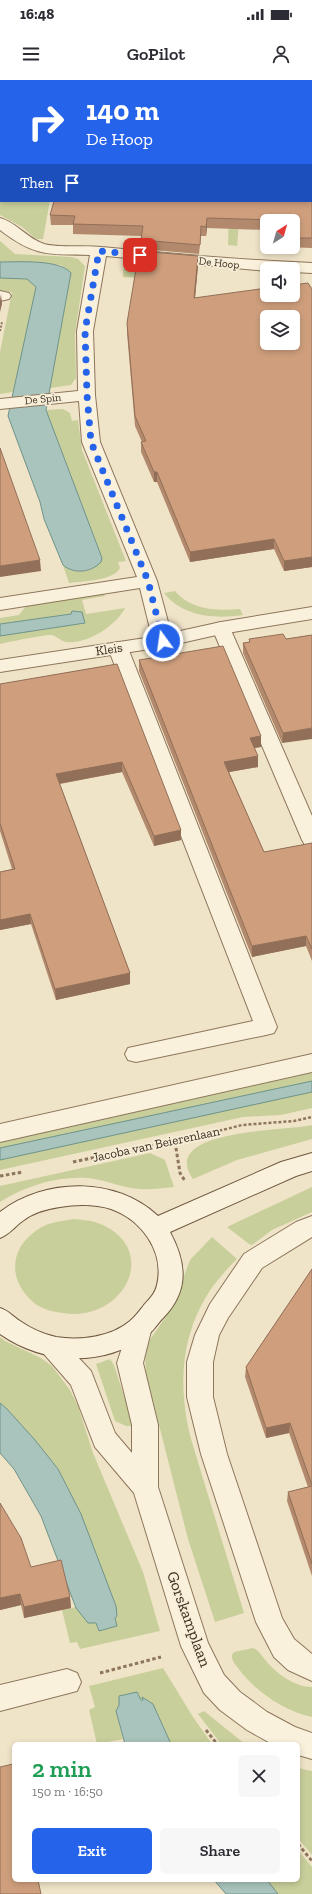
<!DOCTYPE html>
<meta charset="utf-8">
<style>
body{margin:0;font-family:"Zilla Slab",serif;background:#f7f7f7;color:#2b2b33;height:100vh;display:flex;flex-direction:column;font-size:15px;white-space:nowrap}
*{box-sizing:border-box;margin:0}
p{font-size:13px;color:#7c7c81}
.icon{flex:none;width:22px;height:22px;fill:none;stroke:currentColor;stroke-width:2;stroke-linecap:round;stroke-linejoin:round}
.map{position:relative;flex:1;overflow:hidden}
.sheet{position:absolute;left:12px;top:1662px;width:288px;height:140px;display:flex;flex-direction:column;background:#fff;border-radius:6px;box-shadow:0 2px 6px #0003}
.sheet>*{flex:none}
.banner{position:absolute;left:0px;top:0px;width:312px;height:122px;box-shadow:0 2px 6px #0003;background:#2563eb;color:#fff;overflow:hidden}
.needle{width:26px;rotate:37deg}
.controls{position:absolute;left:260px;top:134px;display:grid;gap:8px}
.controls a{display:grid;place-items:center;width:40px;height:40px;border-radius:6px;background:#fff;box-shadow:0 2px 6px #0003;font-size:20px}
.pin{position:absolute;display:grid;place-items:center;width:34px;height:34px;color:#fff;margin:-17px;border-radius:8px;box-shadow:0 2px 6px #0006}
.me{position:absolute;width:44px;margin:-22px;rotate:346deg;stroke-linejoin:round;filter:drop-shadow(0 0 3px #0008)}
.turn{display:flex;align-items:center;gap:14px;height:84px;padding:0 20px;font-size:18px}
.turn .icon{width:52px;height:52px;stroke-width:2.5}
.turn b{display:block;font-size:28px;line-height:34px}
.then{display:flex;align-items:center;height:38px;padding:0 20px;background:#0003;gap:8px;font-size:15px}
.round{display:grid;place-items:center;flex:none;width:42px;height:42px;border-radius:6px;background:#f7f7f7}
.overview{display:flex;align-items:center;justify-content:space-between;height:68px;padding:0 20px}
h1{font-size:24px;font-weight:600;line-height:30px;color:#1e9e55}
.action{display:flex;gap:8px;margin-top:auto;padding:8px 20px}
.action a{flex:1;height:46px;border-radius:6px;background:#2563eb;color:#fff;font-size:16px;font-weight:600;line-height:46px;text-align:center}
.action a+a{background:#f7f7f7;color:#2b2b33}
.status{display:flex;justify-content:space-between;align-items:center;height:28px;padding:0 20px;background:#fff;direction:ltr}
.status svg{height:11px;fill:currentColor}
header{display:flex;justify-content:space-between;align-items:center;height:52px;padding:0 20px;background:#fff;font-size:18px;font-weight:600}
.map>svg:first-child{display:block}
</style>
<div class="status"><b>16:48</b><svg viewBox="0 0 49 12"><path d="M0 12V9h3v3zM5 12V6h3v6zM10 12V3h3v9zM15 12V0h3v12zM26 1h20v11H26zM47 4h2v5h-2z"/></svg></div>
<header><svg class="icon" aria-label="menu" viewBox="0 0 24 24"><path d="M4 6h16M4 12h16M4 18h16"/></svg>GoPilot<svg class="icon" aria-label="person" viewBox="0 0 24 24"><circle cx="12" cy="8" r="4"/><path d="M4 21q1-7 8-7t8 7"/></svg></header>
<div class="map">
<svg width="312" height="1814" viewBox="0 0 312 1814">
<rect width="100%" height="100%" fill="#f0e4c8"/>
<g fill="#c9cf9b">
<path d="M 0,81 L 1,121 L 50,121 L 43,159 L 36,159 L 22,147 L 0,135 Z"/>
<path d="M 229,121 L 241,121 L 237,166 L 228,165 Z"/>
<path d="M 0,161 L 15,174 L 71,177 L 78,179 L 85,186 L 75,254 L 76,298 L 71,305 L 50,308 L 71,193 L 61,185 L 52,184 L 0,182 Z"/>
<path d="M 133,178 L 168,180 L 165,199 L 123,197 L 123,189 L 128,188 L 128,184 L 124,184 L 125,179 Z"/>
<path d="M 0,198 L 27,199 L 36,207 L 13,312 L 0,314 L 0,272 L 12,212 L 0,211 Z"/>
<path d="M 63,329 L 70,333 L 72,341 L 78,340 L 82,370 L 126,481 L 118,482 L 120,488 C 114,501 82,501 69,503 L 63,485 C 69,490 85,494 93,488 C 96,485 99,481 102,478 L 46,330 Z"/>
<path d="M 175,511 C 191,530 217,531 240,529 L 243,535 C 215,539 183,537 164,513 Z"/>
<path d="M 104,514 L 105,516 L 82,520 L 86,534 L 125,528 C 116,546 86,565 66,562 C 61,561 56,556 52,555 C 47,554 8,562 0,564 L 0,538 L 19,535 L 26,526 Z"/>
<path d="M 312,989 L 312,1028 L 281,1035 L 243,1037 L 0,1090 L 0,1062 Z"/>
<path d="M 312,1045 L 312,1059 L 237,1080 L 193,1099 C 157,1049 288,1051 312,1045 Z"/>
<path d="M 150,1073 L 165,1080 L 174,1107 C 158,1109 142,1111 126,1107 C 113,1104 100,1099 87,1098 C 57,1096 25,1106 0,1122 L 0,1106 Z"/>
<path d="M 312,1107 L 312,1132 L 272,1150 L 252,1165 L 249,1164 L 227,1147 Z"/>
<path d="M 74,1139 C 81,1140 89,1140 95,1142 C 163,1165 126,1243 63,1233 C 53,1232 41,1229 33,1222 C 8,1200 9,1169 37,1150 C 48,1142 62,1141 74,1139 Z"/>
<path d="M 212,1157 L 237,1179 C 227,1189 217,1200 209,1212 C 180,1257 178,1308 191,1359 L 244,1533 L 215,1542 L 188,1459 L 146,1294 L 145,1273 L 149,1261 L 173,1226 L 190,1180 Z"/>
<path d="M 0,1257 L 5,1261 L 41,1278 L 52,1286 L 70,1310 L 78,1326 L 93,1373 L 143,1492 L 160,1551 L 80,1569 L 77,1562 L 70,1563 L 62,1530 L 76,1527 L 88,1543 L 81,1434 L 58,1389 L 35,1360 L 7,1329 L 0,1323 Z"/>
<path d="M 110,1279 L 114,1285 L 133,1344 L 131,1346 L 126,1346 L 115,1341 L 96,1284 Z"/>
<path d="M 253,1568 C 259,1570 262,1576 266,1581 C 277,1594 295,1607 312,1607 L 312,1637 C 283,1630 256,1612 238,1588 C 235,1584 231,1580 232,1575 L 234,1572 Z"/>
<path d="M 163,1588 L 193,1637 L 212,1664 L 171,1664 L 153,1624 L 143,1618 L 141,1620 L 119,1617 L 119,1625 L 116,1631 L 123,1659 L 97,1664 L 89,1630 L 95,1627 L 89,1606 Z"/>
<path d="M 204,1631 L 245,1664 L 221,1664 L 198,1634 Z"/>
<path d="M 298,1688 L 312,1691 L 312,1775 L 298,1758 Z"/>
<path d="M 298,1770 L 312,1787 L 312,1814 L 278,1814 L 267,1800 L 298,1800 Z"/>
</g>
<g fill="#a9c4bc" stroke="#6f938a">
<path d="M 0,182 C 17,182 60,179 71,193 L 46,330 L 102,478 L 101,482 C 91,493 73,494 63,485 L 44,439 L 40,422 L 8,336 L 36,207 L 27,199 L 0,198 Z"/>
<path d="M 72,531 L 82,532 L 85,543 L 0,556 L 0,544 L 71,534 Z"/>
<path d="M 312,1001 L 312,1012 L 0,1080 L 0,1068 Z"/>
<path d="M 0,1323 L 7,1329 L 35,1360 L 58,1389 L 81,1434 L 116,1526 L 117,1536 L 115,1538 L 117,1546 L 99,1551 L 96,1543 L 88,1543 L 76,1528 L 41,1436 L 14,1389 L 0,1373 Z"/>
<path d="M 137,1612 L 141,1620 L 143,1620 L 142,1617 L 153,1624 L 171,1664 L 125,1664 L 116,1631 L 119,1625 L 119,1616 Z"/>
<path d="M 214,1800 L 267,1800 L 278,1814 L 226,1814 Z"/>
</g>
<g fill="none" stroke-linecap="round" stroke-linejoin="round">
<defs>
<g id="service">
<path d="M 0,211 L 9,213 L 11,216 L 9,219 L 0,221 Z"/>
<path d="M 221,542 L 228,544 L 230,548 L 312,736 L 312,767 L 305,765 L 302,760 L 212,548 L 214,544 Z"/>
<path d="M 118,562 L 125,564 L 128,568 L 277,947 L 274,953 L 266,955 L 136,982 L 128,980 L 125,974 L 128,968 L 253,941 L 108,568 L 111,564 Z"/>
<path d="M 312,974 L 312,992 L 0,1062 L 0,1044 Z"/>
</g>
<g id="minor">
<path d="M 0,138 C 16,142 28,159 44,164 C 59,168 86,165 102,167 C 172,174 242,180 312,183 L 312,193 L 293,192 L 293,189 L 267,189 L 267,191 L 106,176 L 93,251 L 95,315 L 100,362 L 157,501 L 171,553 L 221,542 L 312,527 L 312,539 L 221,554 L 163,567 L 0,592 L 0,580 L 152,557 L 140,508 L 0,530 L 0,518 L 137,497 L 82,362 L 79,321 L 0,329 L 0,319 L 78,311 L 77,251 L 90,175 C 48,174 35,177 0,150 Z"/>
<path d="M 312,1136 L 312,1157 L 262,1188 L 228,1238 L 219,1255 L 213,1282 L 213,1317 L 227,1374 L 282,1538 L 294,1559 L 312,1574 L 312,1601 L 288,1590 L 274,1577 L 256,1542 L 201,1374 L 187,1317 L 187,1282 L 195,1255 L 210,1224 L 244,1174 L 296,1142 Z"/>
<path d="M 67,1589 L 77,1593 L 81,1602 L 77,1611 L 0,1631 L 0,1605 Z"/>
</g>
<path id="tertiary" d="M 140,1237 L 149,1240 L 152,1247 L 143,1283 L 158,1345 L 158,1407 L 208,1563 L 224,1595 L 240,1612 L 267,1632 L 295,1647 L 312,1653 L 312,1679 L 298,1675 L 298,1664 L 272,1664 L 247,1650 L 220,1630 L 204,1613 L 181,1566 L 134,1413 L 95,1367 L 71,1305 L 44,1274 L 40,1267 L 44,1260 L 53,1257 L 62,1260 L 91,1291 L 115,1353 L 132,1373 L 132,1345 L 117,1283 L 131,1240 Z"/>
<path id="secondary" d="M 312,1073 L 312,1091 L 296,1096 L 170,1152 C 187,1184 189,1211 163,1238 C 157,1244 153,1252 146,1256 C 102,1288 43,1284 0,1254 L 0,1228 C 9,1231 12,1236 20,1241 C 30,1248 43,1254 56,1257 C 80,1261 111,1257 130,1241 C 136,1236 140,1230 144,1225 C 150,1218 155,1214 157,1205 C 165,1172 142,1140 111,1129 C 96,1124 76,1124 60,1127 C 47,1129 34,1132 24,1140 C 15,1146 10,1154 0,1158 L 0,1132 C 45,1097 117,1097 158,1136 L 281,1082 Z"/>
</defs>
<use href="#service" stroke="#8d765c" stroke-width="2"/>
<use href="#minor" stroke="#8d765c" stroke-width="2"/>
<use href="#tertiary" stroke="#8d765c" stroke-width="2"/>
<use href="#secondary" stroke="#6f573f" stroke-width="2"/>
<path stroke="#8d765c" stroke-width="2" stroke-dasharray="2 1.5" stroke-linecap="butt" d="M 0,251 L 2,242"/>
<path stroke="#8d765c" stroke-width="2.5" stroke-dasharray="3 2" stroke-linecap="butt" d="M 195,1057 L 242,1045 L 294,1041 L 312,1037"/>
<g stroke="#8d765c" stroke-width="3" stroke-dasharray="3.5 2.5" stroke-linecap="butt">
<path d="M 175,1062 L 180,1093 L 185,1101"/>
<path d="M 73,1082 L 198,1056"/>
<path d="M 0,1096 L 23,1092"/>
<path d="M 100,1593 L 161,1577"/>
<path d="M 206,1650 L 217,1664"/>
<path d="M 298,1764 L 312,1781"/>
</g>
<use href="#service" fill="#faf1dc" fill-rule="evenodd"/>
<use href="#minor" fill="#faf1dc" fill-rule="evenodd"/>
<use href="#tertiary" fill="#faf1dc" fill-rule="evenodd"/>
<use href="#secondary" fill="#faf1dc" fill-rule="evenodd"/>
</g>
<g fill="#b2896c">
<path d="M 0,0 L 312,0 L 312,22 L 1,1 L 1,64 L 0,64 L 0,2 L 1,2 L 1,1 L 0,1 Z"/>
<path d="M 312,22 L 312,168 L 285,167 L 293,167 L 293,141 L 267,141 L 267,150 L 207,148 L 206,156 L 201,156 L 199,174 L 141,169 L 142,156 L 73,154 L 73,145 L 51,145 L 50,135 Z"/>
<path d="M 198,176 L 198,186 L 195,218 L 312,209 L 312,487 L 284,491 L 274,469 L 190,482 L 157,402 L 154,402 L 141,372 L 141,362 L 142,362 L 135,346 L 127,253 L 127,243 Z"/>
<path d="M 312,555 L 282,663 L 243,573 L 243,563 L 249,562 L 249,559 L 286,559 Z"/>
<path d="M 139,580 L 261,656 L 261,667 L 255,668 L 258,687 L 229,692 L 264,772 L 312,763 L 312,881 L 306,866 L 252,877 L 139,591 Z"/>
<path d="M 117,584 L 181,760 L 154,766 L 122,692 L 60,704 L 130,893 L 130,904 L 56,920 L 31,844 L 0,850 L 0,792 L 12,789 L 0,751 L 0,604 Z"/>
<path d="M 312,1189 L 312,1496 L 287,1421 L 288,1412 L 308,1407 L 289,1353 L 266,1358 L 245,1297 L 246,1287 Z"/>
<path d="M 31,1487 L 70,1517 L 71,1528 L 24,1538 L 21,1525 L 0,1530 Z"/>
</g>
<g fill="#916f58">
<path d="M 312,12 L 312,22 L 311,22 L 311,13 Z"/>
<path d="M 207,138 L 207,148 L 206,156 L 206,147 Z"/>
<path d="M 198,176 L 198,186 L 194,228 L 194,218 Z"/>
<path d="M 1,214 L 2,224 L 0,232 L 0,220 Z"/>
<rect x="154" y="392" width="3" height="10"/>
<path d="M 274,459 L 274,469 L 190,482 L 190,472 Z"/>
<path d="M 312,477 L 312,487 L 284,491 L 284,481 Z"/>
<path d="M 40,480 L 41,491 L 0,497 L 0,486 Z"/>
<path d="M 312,648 L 312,659 L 282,663 L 283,653 Z"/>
<path d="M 261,656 L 261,667 L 250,668 L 250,658 Z"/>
<path d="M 258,676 L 258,687 L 224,693 L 224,682 Z"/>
<path d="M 122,682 L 122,692 L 57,704 L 56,694 Z"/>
<path d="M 181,750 L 181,760 L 154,766 L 154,756 Z"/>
<path d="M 30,834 L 31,844 L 0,850 L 0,840 Z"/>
<path d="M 306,856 L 306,866 L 252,877 L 252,866 Z"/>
<path d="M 130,893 L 130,904 L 56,920 L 55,909 Z"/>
<path d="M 290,1343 L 289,1353 L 266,1358 L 266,1348 Z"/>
<path d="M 20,1514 L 21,1525 L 0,1530 L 0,1518 Z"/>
<path d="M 70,1517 L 71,1528 L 24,1538 L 24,1527 Z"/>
</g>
<g fill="#cf9f7d" stroke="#916f58" fill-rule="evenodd">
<path d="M 1,0 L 312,0 L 312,12 L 311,13 L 311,1 L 1,1 L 1,55 L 0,55 L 0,2 L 1,2 Z"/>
<path d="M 311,22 L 312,22 L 312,158 L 293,158 L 293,141 L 276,141 L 276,140 L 207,138 L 206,147 L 201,146 L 200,165 L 141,160 L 143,146 L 73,144 L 75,136 L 50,135 L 54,121 L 311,121 Z"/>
<path d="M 139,171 L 198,176 L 194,218 L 267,208 L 267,215 L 293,215 L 293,205 L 308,203 L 312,209 L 312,477 L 284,481 L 274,459 L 190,472 L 157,392 L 154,392 L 141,362 L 146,361 L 135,336 L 127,243 ZM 267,237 L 293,237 L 293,263 L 267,263 Z"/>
<path d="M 0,368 L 40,480 L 0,486 Z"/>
<path d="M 283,554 L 286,559 L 312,555 L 312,648 L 283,653 L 243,563 L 250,562 L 249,559 Z"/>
<path d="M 223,566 L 261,656 L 250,658 L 258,676 L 224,682 L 264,772 L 312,763 L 312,869 L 306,856 L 252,866 L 139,580 Z"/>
<path d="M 117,584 L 181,750 L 154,756 L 122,682 L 56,694 L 130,893 L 55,909 L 30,834 L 0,840 L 0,792 L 15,789 L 0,743 L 0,604 Z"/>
<path d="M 312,1189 L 312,1405 L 290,1343 L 266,1348 L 246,1287 Z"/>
<path d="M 312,1406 L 312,1484 L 288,1412 Z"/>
<path d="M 0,1423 L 21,1458 L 31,1487 L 61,1480 L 70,1517 L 24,1527 L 20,1514 L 0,1518 Z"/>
<path d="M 13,1684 L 14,1690 L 14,1800 L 38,1800 L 41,1814 L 0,1814 L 0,1687 Z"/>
</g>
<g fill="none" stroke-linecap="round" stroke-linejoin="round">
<path stroke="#2563eb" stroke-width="7" stroke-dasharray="0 12.6" d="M 140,175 L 99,171 L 85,251 L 87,315 L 91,362 L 148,501 L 163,561"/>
</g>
<g text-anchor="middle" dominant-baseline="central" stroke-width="3.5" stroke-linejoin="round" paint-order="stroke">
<g font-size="11" fill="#3d2e20" stroke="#f7eed8">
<text transform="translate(219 183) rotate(6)">De Hoop</text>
<text transform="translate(43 319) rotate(-6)">De Spin</text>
</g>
<g font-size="13" fill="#3d2e20" stroke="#f7eed8">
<text transform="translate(109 569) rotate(-9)">Kleis</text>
<text transform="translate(156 1064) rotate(-12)">Jacoba van Beierenlaan</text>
</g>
<g font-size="16" fill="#3d2e20" stroke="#f7eed8">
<text transform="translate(189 1539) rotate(70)">Gorskamplaan</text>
</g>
</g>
</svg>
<div class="controls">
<a><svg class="needle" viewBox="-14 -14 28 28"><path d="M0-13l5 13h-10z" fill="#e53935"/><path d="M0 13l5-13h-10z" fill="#7c7c81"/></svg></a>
<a><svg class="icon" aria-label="sound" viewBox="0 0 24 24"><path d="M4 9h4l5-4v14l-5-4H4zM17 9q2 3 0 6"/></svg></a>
<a><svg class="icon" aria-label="layers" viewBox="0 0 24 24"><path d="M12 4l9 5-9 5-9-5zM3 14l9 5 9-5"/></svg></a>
</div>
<div class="pin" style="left:140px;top:175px;background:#d93025"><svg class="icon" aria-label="arrive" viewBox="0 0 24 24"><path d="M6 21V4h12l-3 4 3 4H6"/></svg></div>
<svg class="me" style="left:163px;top:561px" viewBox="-20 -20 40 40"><circle r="17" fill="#2563eb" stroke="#fff" stroke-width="3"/><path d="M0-11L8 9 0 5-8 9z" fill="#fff"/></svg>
<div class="banner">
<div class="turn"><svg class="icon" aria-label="right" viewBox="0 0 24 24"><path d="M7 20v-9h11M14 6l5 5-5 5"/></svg><div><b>140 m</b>De Hoop</div></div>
<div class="then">Then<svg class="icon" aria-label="arrive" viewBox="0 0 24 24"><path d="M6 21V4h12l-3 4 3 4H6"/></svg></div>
</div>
<section class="sheet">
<div class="overview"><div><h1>2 min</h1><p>150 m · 16:50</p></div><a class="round"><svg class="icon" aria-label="close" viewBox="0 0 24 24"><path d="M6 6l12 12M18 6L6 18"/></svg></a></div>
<div class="action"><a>Exit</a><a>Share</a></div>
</section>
</div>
